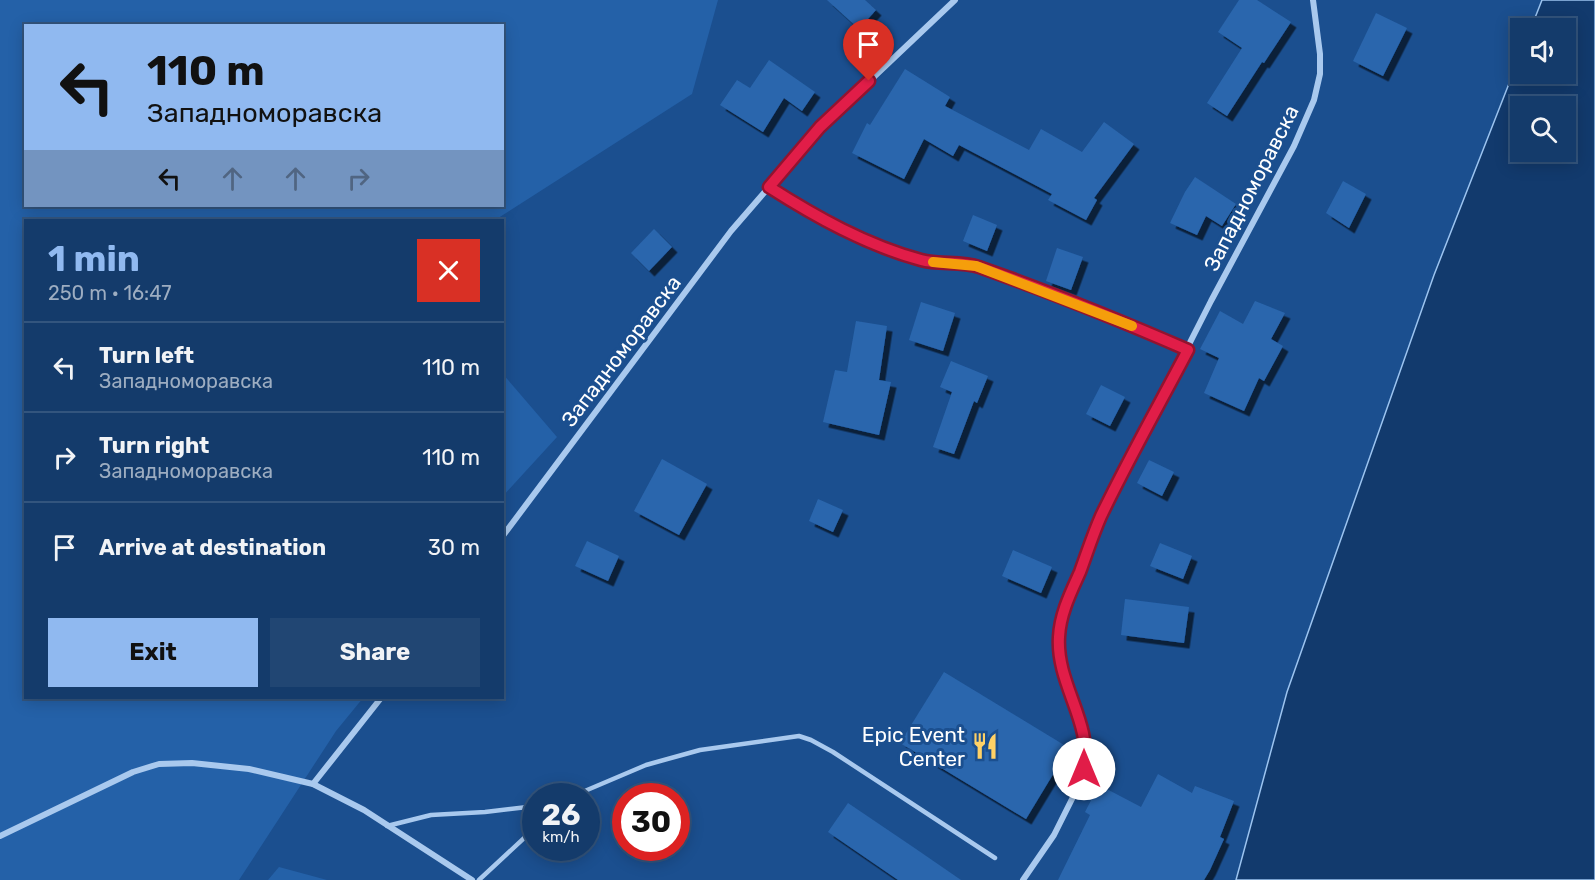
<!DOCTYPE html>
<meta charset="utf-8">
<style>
body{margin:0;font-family:Rubik,sans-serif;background:#214673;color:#f1f3f6;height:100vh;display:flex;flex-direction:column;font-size:22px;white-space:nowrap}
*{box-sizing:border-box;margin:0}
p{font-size:20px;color:#9dadc1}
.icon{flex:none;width:33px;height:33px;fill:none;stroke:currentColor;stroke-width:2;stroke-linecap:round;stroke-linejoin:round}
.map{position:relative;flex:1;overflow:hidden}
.drawer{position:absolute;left:24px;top:219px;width:480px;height:480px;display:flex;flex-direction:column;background:#143b6b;border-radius:0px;box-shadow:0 3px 15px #0003,0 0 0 2px #33557e}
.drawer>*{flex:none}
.guide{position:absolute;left:24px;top:24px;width:480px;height:183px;border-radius:0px;box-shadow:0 3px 15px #0003,0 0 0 2px #33557e;background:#90b9f0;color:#111;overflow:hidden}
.buttons{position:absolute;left:1510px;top:18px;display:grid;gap:12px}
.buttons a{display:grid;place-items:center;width:66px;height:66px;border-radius:0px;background:#143b6b;box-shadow:0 3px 15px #0003,0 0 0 2px #33557e;font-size:30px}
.speed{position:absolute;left:522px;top:783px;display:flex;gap:12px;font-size:30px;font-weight:700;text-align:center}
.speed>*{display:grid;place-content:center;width:78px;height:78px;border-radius:50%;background:#143b6b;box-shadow:0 3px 15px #0003,0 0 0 2px #33557e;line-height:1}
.speed small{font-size:15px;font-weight:400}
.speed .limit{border:9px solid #d22;background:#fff;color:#111}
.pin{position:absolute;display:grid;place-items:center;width:51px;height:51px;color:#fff;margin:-62px -26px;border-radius:50% 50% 50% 0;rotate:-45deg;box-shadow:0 0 6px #0007}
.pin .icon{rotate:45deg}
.me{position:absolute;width:66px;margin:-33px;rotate:0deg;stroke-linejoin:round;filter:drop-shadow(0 0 4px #0008)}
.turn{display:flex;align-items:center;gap:21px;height:126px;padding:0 24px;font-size:27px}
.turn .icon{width:78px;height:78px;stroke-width:2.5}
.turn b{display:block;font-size:42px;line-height:51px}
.lanes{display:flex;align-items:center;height:57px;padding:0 24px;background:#0003;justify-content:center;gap:30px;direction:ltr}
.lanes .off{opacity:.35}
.round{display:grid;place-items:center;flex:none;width:63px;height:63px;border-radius:0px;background:#214673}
.summary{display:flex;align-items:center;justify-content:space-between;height:102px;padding:0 24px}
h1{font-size:36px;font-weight:700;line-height:45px;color:#90b9f0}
.cta{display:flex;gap:12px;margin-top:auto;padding:12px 24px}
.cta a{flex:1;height:69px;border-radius:0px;background:#90b9f0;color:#111;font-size:24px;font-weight:700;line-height:69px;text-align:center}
.cta a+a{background:#214673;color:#f1f3f6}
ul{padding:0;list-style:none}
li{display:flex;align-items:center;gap:18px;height:90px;padding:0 24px;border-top:2px solid #33557e}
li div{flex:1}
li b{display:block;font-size:22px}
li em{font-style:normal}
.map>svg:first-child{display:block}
</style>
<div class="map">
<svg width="1595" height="880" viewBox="0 0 1595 880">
<defs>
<filter id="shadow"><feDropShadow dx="5.5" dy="5.5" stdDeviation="0" flood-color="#0009"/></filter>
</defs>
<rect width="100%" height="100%" fill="#1b4f8f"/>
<g fill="#2461a8" fill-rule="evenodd">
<path d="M 0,0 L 718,0 L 692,94 L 495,220 L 26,220 L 26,698 L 363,698 L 336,731 L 239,880 L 0,880 ZM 26,26 L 502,26 L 502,206 L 26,206 Z"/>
<path d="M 502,373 L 557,437 L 503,496 L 502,496 Z"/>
<path d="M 279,867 L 327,880 L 268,880 Z"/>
</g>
<path fill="#123a6d" stroke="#9cc4f0" stroke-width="1.5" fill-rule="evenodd" d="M 1542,0 L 1595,0 L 1595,880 L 1236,880 L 1287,692 L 1434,275 L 1521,53 L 1521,74 L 1566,74 L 1566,28 L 1531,28 ZM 1521,106 L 1566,106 L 1566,152 L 1521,152 Z"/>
<g fill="#2a66ad" filter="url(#shadow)">
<path d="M 827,0 L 865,0 L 876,10 L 859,29 Z"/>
<path d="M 1239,0 L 1257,0 L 1291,22 L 1264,63 L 1262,62 L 1227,116 L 1207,103 L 1242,48 L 1218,32 Z"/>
<path d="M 1376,13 L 1407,28 L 1383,76 L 1353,61 Z"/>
<path d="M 769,60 L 815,92 L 802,111 L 784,98 L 763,132 L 720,105 L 737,80 L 750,88 Z"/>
<path d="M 905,69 L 950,97 L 945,106 L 1029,150 L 1041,129 L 1082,152 L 1104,122 L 1134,144 L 1094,198 L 1097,200 L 1086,220 L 1048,200 L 1052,194 L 959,145 L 953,156 L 924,139 L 904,179 L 852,153 L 867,123 L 870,125 Z"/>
<path d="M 1195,177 L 1236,204 L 1222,226 L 1206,216 L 1197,235 L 1170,223 L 1185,192 Z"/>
<path d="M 1343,181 L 1366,194 L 1349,228 L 1326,213 Z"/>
<path d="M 973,215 L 997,225 L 987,251 L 963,241 Z"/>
<path d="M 654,229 L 672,247 L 649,271 L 631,253 Z"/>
<path d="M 1057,248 L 1083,257 L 1071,290 L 1046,281 Z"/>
<path d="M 1255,301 L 1285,313 L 1271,339 L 1283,346 L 1264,381 L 1259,378 L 1244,411 L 1204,393 L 1219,358 L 1200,349 L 1220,311 L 1243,324 Z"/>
<path d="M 921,302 L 955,313 L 943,351 L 909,340 Z"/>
<path d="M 856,321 L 887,326 L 879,380 L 891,382 L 879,435 L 823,422 L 835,370 L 847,372 Z"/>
<path d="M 951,361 L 988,376 L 977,403 L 974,401 L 954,454 L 933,447 L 952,392 L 940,387 Z"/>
<path d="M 1101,385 L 1125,397 L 1110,426 L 1086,414 Z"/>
<path d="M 662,459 L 707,484 L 679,535 L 634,511 Z"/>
<path d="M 1149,460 L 1174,472 L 1162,496 L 1137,483 Z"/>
<path d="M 818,499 L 843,510 L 833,532 L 809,521 Z"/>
<path d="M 587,541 L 619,556 L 608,581 L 575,566 Z"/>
<path d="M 1160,543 L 1192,556 L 1183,579 L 1150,566 Z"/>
<path d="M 1013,550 L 1052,567 L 1041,593 L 1002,576 Z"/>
<path d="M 1125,599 L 1189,607 L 1184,643 L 1121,635 Z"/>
<path d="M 944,672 L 1069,748 L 1026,819 L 900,743 Z"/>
<path d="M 1158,774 L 1192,793 L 1195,786 L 1234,801 L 1220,837 L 1224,839 L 1210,870 L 1204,880 L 1058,880 L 1090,815 L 1085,812 L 1099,785 L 1141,807 Z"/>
<path d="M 848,803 L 916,849 L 961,880 L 898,880 L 828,832 Z"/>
</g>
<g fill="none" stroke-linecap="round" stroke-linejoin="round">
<g stroke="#a9c9ee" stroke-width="4.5">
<path d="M 573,796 L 646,765 L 700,750 L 799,736 L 811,740 L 833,752 L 995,858"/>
<path d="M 387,826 L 431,815 L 485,812 L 536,806"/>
<path d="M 479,880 L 536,827"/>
</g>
<g stroke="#a9c9ee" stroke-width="6">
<path d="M 769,187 C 816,218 866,245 921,260 C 939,265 961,261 979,267 C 1050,292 1119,320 1188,349"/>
<path d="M 502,537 L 731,231 L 821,127 L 955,0"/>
<path d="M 313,784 L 381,698"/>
<path d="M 0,836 L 133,772 L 159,764 L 192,763 L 249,769 L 313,784 L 364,810 L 472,880"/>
<path d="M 1023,880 L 1054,835 L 1077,789 L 1087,755 L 1082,726 L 1062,675 L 1059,659 L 1059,636 L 1062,616 L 1101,518 L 1211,301 L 1294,146 L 1314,100 L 1320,74 L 1320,54 L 1313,0"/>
</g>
</g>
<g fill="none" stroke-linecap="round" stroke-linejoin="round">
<defs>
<path id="route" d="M 869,81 L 820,127 L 769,187 C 816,217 866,245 921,260 C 939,265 961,261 979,267 C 1050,292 1119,320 1188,350 C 1159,405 1128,460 1101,516 C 1093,534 1087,553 1080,572 C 1071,592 1060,614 1059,637 C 1056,684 1093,723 1084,769"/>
</defs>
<use href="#route" stroke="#92132f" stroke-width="15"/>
<use href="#route" stroke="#e11d48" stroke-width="10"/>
<path stroke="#f59e0b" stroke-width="10" d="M 933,262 L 976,266 L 1132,326"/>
</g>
<defs>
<symbol id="restaurant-bare" viewBox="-9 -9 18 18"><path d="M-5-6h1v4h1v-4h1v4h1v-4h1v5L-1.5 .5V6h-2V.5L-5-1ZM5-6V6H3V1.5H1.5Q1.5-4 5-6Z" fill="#ffd166" stroke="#1b4f8f" stroke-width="2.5" paint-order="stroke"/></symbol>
</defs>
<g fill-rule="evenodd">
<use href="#restaurant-bare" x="966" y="727" width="38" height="38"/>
</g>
<g text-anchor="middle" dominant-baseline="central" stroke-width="6" stroke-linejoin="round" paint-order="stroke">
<g font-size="21" fill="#fff" stroke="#1b4f8f">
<text transform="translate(1251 188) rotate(-63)">Западноморавска</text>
<text transform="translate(621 351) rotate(-53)">Западноморавска</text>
</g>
<g font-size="21" fill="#fff" stroke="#1b4f8f" text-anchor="end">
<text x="965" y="734">Epic Event<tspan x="965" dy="24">Center</tspan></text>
</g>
</g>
</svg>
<div class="buttons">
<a><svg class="icon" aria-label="sound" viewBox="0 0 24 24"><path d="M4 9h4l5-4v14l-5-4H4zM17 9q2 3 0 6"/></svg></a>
<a><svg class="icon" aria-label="search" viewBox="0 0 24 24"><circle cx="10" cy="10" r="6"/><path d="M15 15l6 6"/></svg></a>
</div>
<div class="speed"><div>26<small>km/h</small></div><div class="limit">30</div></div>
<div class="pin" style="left:869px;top:81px;background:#d93025"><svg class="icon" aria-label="arrive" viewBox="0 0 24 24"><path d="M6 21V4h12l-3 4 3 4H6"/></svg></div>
<svg class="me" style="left:1084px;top:769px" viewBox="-20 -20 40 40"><circle r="19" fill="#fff"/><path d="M0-13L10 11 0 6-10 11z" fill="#e11d48"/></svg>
<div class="guide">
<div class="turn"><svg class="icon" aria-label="left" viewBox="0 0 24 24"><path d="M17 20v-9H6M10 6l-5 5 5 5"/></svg><div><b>110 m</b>Западноморавска</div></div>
<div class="lanes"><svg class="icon" aria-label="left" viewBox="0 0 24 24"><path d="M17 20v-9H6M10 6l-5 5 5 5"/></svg><svg class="icon off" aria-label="ahead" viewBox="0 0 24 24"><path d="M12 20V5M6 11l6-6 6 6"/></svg><svg class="icon off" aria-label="ahead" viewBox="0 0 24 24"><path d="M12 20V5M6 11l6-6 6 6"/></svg><svg class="icon off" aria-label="right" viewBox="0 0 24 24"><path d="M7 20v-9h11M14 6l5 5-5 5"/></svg></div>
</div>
<section class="drawer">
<div class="summary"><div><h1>1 min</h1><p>250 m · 16:47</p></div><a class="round" style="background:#d93025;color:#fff"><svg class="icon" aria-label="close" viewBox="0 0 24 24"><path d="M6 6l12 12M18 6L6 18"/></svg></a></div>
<ul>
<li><svg class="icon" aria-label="left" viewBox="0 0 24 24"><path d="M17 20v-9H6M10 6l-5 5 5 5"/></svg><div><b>Turn left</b><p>Западноморавска</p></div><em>110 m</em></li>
<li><svg class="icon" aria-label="right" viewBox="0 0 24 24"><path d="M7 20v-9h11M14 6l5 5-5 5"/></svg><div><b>Turn right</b><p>Западноморавска</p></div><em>110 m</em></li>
<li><svg class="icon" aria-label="arrive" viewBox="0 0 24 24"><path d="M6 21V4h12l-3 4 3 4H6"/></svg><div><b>Arrive at destination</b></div><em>30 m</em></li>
</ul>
<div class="cta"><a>Exit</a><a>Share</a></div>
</section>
</div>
